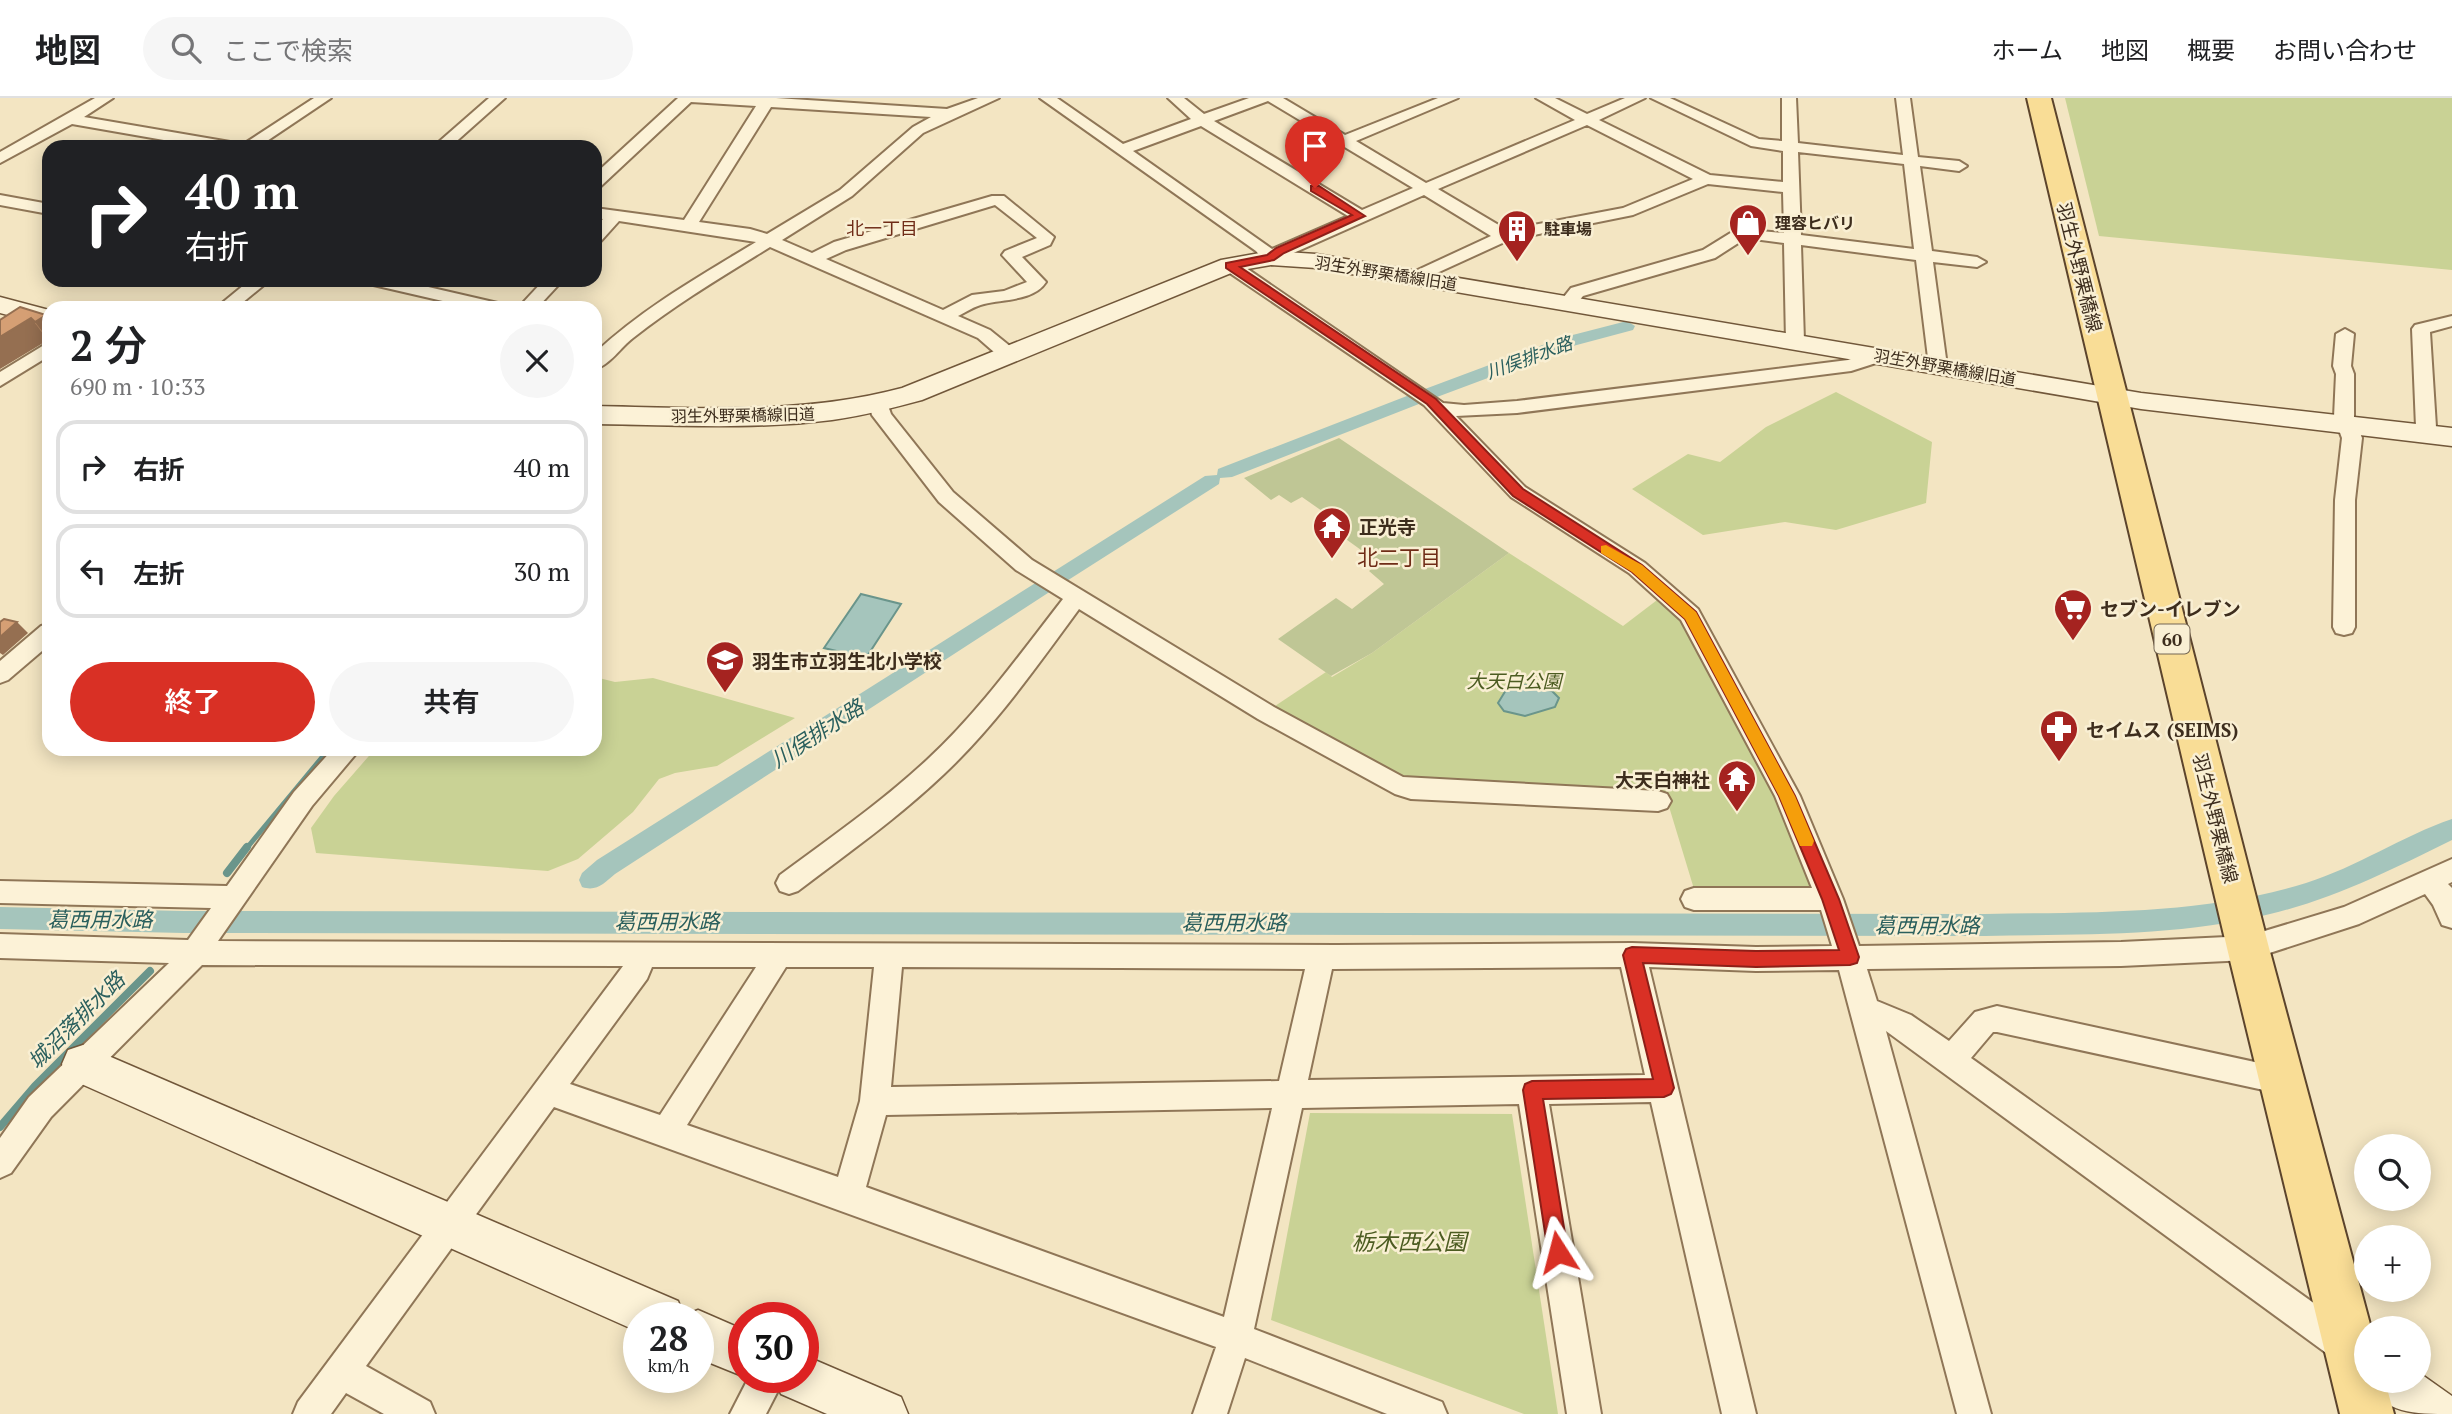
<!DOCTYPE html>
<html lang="ja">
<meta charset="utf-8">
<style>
body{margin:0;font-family:"PT Serif","Noto Sans JP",serif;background:#f6f6f6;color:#202124;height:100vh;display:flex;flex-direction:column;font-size:26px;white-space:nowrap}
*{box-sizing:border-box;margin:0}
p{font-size:23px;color:#757577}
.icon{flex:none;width:38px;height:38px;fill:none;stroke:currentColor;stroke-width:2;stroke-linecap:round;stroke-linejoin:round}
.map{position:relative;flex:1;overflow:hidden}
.details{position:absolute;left:42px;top:203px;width:560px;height:455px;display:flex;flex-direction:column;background:#fff;border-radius:21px;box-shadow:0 4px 18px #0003}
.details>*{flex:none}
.top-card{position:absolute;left:42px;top:42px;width:560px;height:147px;border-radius:21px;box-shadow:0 4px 18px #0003;background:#202124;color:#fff;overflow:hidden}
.buttons{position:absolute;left:2354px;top:1036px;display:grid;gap:14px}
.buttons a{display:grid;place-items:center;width:77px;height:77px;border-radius:50%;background:#fff;box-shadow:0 4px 18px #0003;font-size:35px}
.speed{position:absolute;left:623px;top:1204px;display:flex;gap:14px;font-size:35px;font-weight:700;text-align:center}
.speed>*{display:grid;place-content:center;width:91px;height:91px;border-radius:50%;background:#fff;box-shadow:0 4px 18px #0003;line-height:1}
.speed small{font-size:18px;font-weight:400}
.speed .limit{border:10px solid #d22;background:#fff;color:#111}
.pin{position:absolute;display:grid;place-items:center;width:60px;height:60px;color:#fff;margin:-72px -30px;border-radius:50% 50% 50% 0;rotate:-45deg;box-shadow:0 0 7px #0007}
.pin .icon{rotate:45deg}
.me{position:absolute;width:77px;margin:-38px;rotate:351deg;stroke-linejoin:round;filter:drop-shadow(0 0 5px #0008)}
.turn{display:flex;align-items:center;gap:24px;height:147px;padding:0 28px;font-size:32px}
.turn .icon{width:91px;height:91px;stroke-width:2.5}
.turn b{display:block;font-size:49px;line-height:60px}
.round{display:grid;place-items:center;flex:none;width:74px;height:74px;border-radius:37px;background:#f6f6f6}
.headline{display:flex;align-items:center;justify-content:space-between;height:119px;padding:0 28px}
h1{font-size:42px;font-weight:600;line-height:52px}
.primary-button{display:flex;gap:14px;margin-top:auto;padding:14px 28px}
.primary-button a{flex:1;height:80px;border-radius:42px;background:#d93025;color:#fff;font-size:28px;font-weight:600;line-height:80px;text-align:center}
.primary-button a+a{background:#f6f6f6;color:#202124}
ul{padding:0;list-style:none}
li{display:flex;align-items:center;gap:21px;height:94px;margin:0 14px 10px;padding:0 14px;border:4px solid #e0e0e0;border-radius:21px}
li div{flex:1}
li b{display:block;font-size:26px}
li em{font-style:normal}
header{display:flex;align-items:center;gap:42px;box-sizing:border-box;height:98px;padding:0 35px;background:#fff;border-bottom:2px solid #e0e0e0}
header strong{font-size:33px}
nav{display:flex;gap:38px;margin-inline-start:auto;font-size:24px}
.search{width:490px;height:63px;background:#f6f6f6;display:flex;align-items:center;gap:18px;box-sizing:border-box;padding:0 24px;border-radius:38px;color:#757577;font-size:26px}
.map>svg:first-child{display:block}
</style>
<header>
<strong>地図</strong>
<div class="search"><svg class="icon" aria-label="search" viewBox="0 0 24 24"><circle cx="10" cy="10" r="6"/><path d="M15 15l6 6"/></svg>ここで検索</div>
<nav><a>ホーム</a><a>地図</a><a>概要</a><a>お問い合わせ</a></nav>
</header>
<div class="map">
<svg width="2452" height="1316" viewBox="0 0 2452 1316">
<rect width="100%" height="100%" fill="#f3e5c2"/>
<g fill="#c9d295">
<path d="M 2065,0 L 2452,0 L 2452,172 L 2099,138 Z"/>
<path d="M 1836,294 L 1932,344 L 1926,405 L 1836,432 L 1785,424 L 1703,437 L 1632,391 L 1688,356 L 1720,364 L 1766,329 Z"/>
<path d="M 1509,455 L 1623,528 L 1665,496 L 1682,513 L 1776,696 L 1817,788 L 1811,795 L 1694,791 L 1667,702 L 1396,681 L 1272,610 L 1326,574 L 1332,579 L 1372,555 Z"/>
<path d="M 595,579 L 615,584 L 653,580 L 795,620 L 717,668 L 675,675 L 659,681 L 633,714 L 578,761 L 548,773 L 316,755 L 311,730 L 334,698 L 375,651 L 595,651 Z"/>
<path d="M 1310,1015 L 1512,1016 L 1558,1316 L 1524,1316 L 1271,1222 Z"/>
</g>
<path fill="#bfc695" d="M 1339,340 L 1509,455 L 1372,555 L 1331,578 L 1278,541 L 1336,500 L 1352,511 L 1384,486 L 1369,473 L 1379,465 L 1343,439 L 1322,413 L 1302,399 L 1291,405 L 1279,397 L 1271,402 L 1244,380 Z"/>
<g fill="#a5c5bc" stroke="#6a958b" stroke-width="2">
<path d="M 861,496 L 901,506 L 866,560 L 824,550 Z"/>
<path d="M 1522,586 L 1552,593 L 1559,600 L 1555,609 L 1525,618 L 1504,613 L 1498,605 L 1506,592 Z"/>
</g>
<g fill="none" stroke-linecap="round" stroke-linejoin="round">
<path stroke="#6a958b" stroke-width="5" d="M 246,751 L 329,651"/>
<g stroke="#6a958b" stroke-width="8">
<path d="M 227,775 L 247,749"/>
<path d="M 0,1029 L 35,988 L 150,873"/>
</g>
<g fill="#a5c5bc" fill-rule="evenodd">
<path d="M 1627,223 L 1635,228 L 1633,232 L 1573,248 L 1437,299 L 1426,299 L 1424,304 L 1232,379 L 1220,380 L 1219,386 L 1062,486 L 1054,488 L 1051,493 L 615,776 C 604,785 597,794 582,789 L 579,782 L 582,775 L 597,762 L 1205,378 L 1217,377 L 1218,371 L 1412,296 L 1423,296 L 1425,291 L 1561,240 Z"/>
<path d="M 2452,721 L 2452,742 C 2393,771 2334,801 2270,816 C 2177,839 2080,836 1985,838 L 184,835 L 0,831 L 0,809 L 184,813 L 1985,816 C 2093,814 2202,817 2306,785 C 2357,769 2402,738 2452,721 Z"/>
</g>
<defs>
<g id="street">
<path d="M 95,0 L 113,0 L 84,19 L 230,44 L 238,49 L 204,49 L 72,26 L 0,65 L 0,54 Z"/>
<path d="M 314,0 L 331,0 L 258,49 L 239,49 Z"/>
<path d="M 489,0 L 505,0 L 450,49 L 433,49 Z"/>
<path d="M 678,0 L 776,0 L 947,11 L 978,0 L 999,0 L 923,35 L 852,98 L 782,142 L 812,155 L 834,144 L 992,98 L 1004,98 L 1054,139 L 1050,147 L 1022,159 L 1046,184 C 1034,203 1003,201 984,206 C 975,208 966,214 958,218 L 990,232 L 1016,253 L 1018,257 L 1016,261 L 1002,261 L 978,240 L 770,149 C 723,178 676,206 633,240 C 621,249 610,267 595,271 L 595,255 C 643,210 700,178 756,144 L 619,123 L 601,143 L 595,144 L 595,129 L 603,121 L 595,120 L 595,110 L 684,122 L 756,8 L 691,4 L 601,88 L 595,90 L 595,76 ZM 771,9 L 931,19 L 913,29 L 840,92 L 767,136 L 750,131 L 699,124 ZM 995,107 L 1037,140 L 1005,153 L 1002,157 L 1027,184 L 1004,193 L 972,197 L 943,212 L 826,161 L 846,152 Z"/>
<path d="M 1040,0 L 1057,0 L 1123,46 L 1191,21 L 1168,0 L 1184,0 L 1204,16 L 1249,0 L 1283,0 L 1345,37 L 1438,0 L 1458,0 L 1356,43 L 1426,85 L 1575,22 L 1536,0 L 1555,0 L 1587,16 L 1625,0 L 1645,0 L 1599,22 L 1710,77 L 1783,84 L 1783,53 L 1751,48 L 1651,0 L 1670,0 L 1759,41 L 1782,43 L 1782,0 L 1796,0 L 1798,45 L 1903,57 L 1896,0 L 1910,0 L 1918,59 L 1959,63 L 1967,68 L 1959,73 L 1920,68 L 1932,153 L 1977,159 L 1986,164 L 1977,169 L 1933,164 L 1947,268 L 1938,274 L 1929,268 L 1916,162 L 1801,147 L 1804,243 L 1795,249 L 1786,243 L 1784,145 L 1746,140 L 1715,160 L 1583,198 L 1574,209 L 1568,210 L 1559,205 L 1571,190 L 1703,152 L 1737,131 L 1784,135 L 1783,94 L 1708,86 L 1633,117 L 1509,142 L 1415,185 L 1406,180 L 1409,176 L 1491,138 L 1424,97 L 1271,165 L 1265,164 L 1256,153 ZM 1268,3 L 1413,90 L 1362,112 L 1214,23 ZM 1587,27 L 1693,81 L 1623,110 L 1507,132 L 1438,91 ZM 1201,28 L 1348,118 L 1272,151 L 1133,53 ZM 1798,54 L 1904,66 L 1914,151 L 1801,137 Z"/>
<path d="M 0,97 L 49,106 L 49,116 L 0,107 Z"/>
<path d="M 1230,162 L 1236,163 L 1443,305 L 1464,307 L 1517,303 L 1848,262 L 1860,258 L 1862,253 L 1876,253 L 1878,261 L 1876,265 L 1851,273 L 1517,315 L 1456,318 L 1525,389 L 1645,465 L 1698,511 L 1800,698 L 1843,801 L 1859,848 L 2121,844 L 2248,838 L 2344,809 L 2452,761 L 2452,784 L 2448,786 L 2452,790 L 2452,830 L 2442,827 L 2433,807 L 2425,796 L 2359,826 L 2248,862 L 2121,868 L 1867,871 L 1877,903 L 1911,917 L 1949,943 L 1975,914 L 1997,908 L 2292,972 L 2297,982 L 2292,992 L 2282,996 L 1997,934 L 1993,934 L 1971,960 L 2357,1236 L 2362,1248 L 2357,1260 L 2345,1265 L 2333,1260 L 1886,933 L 1991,1316 L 1957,1316 L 1839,872 L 1756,873 L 1649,869 L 1756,1316 L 1722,1316 L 1651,1004 L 1549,1006 L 1601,1316 L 1567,1316 L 1519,1006 L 1302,1010 L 1254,1231 L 1442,1304 L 1447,1316 L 1387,1316 L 1245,1260 L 1227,1316 L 1193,1316 L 1216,1249 L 554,1009 L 366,1268 L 430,1304 L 435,1316 L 384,1316 L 346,1295 L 331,1316 L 293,1316 L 298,1304 L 623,868 L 202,867 L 51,1019 L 11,1075 L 0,1080 L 0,1040 L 29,999 L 169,865 L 0,860 L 0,836 L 188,842 L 211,810 L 0,805 L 0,783 L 227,788 L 294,694 L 333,651 L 360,651 L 312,708 L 218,843 L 1336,847 L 1632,845 L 1756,849 L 1832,848 L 1821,812 L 1694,812 L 1685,809 L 1681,801 L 1685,793 L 1694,790 L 1812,790 L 1775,698 L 1681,522 L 1629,475 L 1511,399 L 1424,307 L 1224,171 L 1221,167 ZM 652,869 L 756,869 L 660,1017 L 570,986 L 647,881 ZM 786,869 L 874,869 L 860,1003 L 838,1079 L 687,1027 ZM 902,869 L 1305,871 L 1279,983 L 891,989 ZM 1621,869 L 1645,977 L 1308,982 L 1332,871 ZM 1272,1010 L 1224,1219 L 866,1089 L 886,1017 Z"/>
<path d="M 250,182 L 270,182 L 236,210 L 216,210 Z"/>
<path d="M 366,182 L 398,182 L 502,206 L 505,210 L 473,210 L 369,186 Z"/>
<path d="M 544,182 L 563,182 L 537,210 L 518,210 Z"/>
<path d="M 2452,218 L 2452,228 L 2430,234 L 2436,329 L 2441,337 L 2438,341 L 2424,341 L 2416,329 L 2412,231 L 2415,227 Z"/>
<path d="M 2345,231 L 2354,236 L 2351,268 L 2354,276 L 2354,319 L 2362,340 L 2355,402 L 2355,529 L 2352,535 L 2344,537 L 2336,535 L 2333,529 L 2335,402 L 2342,340 L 2334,319 L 2336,276 L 2333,268 L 2336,236 Z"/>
<path d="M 49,244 L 49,258 L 0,288 L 0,274 Z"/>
<path d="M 879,300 L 886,302 L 891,316 L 953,394 L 1032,462 L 1274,609 L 1403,679 L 1658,693 L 1667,696 L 1671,703 L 1667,710 L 1658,713 L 1411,701 L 1395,696 L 1258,621 L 1079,511 C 1037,568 996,627 944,676 C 899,719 848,755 798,793 L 789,796 L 780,793 L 776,785 L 780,777 C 830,740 882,704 928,661 C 979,614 1020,556 1063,501 L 1016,472 L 939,404 L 872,317 L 869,306 Z"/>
<path d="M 49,526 L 49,547 L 8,582 L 0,585 L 0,563 L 41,528 Z"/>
<path d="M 749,1279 L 785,1279 L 766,1316 L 730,1316 Z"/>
</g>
<g id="secondary">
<path d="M 1271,153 L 1316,156 L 2141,295 L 2452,330 L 2452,348 L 2141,311 L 1316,170 L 1271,167 L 1236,173 L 922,302 C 892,310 863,318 832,322 C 754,332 674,327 595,326 L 595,308 C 698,310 801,317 902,290 L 1221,162 Z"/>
<path d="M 0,199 L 49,212 L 49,228 L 0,215 Z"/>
<path d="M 83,947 L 678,1203 L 684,1218 L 698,1212 L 744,1232 L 745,1279 L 698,1260 L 698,1220 L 639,1220 L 639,1234 L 68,980 L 62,966 L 68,952 Z"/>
<path d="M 803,1257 L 901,1299 L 908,1316 L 827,1316 L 781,1296 L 774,1279 L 803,1279 Z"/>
<path d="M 2418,1274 L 2452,1298 L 2452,1316 C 2413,1316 2385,1316 2367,1283 L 2418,1283 Z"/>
</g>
<path id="primary" d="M 2027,0 L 2051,0 L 2269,850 L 2371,1230 L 2366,1230 L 2366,1283 L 2385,1283 L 2394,1316 L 2340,1316 L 2227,850 Z"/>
</defs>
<use href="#street" stroke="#8f7657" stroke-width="4"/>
<use href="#secondary" stroke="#71573a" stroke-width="3"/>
<use href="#primary" stroke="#5c442c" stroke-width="4"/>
<use href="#street" fill="#fcf2d7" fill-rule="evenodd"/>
<use href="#secondary" fill="#fcf2d7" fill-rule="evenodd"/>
<use href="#primary" fill="#f9dd96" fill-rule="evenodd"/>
</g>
<path fill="#b78964" d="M 20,209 L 46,217 L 49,221 L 49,243 Z"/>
<g fill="#956f51">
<path d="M 46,217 L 49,221 L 49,242 L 35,224 Z"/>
<path d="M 31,220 L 48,242 L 0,271 L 0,239 Z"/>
<path d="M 17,524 L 28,535 L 3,557 L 0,555 L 0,539 Z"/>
</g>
<g fill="#d59f74" stroke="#956f51" stroke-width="2">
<path d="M 20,209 L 46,217 L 35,224 L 31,220 L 0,239 L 0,222 Z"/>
<path d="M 4,521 L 17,524 L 0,539 L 0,524 Z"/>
</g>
<path fill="#d93025" stroke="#8d1f18" stroke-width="2" d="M 1311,88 L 1319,88 L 1365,118 L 1284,155 L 1274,162 L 1240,169 L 1436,301 L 1523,391 L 1642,467 L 1696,514 L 1795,698 L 1839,801 L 1859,859 L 1857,865 L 1850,867 L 1756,869 L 1643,865 L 1674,990 L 1671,996 L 1664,999 L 1543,1001 L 1568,1154 L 1565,1161 L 1558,1164 L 1551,1161 L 1548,1154 L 1523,992 L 1525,986 L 1532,983 L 1653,981 L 1623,857 L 1626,851 L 1632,849 L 1756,853 L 1839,852 L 1822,801 L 1779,698 L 1685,521 L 1632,474 L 1513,398 L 1427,306 L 1226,170 L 1226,165 L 1267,157 L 1276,150 L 1352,117 L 1311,93 Z"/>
<path fill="#f59e0b" d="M 1606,447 L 1642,467 L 1696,514 L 1795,698 L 1814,743 L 1812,748 L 1800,748 L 1779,698 L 1685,521 L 1632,474 L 1601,455 L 1601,448 Z"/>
<defs>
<symbol id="shop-pin" viewBox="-11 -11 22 30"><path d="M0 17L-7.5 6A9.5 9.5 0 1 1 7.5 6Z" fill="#a52320" stroke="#f9efd3"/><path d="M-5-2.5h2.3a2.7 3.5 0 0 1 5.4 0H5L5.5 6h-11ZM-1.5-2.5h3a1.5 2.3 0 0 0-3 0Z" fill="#fff"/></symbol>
<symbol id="building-pin" viewBox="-11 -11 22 30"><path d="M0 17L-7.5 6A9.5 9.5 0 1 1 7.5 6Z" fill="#a52320" stroke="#f9efd3"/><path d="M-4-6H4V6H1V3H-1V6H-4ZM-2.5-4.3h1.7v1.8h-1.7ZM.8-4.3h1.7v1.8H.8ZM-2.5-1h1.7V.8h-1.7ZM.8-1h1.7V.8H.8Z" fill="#fff"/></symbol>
<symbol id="temple-pin" viewBox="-11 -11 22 30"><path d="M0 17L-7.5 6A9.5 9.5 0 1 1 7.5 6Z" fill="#a52320" stroke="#f9efd3"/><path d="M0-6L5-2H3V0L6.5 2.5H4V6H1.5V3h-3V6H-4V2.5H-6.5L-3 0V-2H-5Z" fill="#fff"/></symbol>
<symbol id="supermarket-pin" viewBox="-11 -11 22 30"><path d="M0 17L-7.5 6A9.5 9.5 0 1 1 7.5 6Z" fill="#a52320" stroke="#f9efd3"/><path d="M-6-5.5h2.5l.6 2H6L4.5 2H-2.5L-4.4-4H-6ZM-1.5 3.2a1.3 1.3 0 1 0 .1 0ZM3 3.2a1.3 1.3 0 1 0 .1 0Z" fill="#fff"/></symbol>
<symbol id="school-pin" viewBox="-11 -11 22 30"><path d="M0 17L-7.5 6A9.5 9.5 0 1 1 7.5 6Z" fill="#a52320" stroke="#f9efd3"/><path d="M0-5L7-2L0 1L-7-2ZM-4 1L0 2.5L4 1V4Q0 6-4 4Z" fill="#fff"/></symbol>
<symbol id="pharmacy-pin" viewBox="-11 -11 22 30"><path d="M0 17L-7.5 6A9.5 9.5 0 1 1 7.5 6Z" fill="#a52320" stroke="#f9efd3"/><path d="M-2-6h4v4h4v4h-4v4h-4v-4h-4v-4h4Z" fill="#fff"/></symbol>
</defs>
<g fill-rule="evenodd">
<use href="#shop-pin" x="1726" y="103" width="44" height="60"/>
<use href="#building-pin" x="1495" y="109" width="44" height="60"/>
<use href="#temple-pin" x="1310" y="406" width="44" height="60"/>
<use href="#supermarket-pin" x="2051" y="488" width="44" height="60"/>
<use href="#school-pin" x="703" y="540" width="44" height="60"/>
<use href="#pharmacy-pin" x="2037" y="609" width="44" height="60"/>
<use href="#temple-pin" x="1715" y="659" width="44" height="60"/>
</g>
<g text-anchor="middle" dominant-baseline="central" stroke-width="5" stroke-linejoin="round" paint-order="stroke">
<g font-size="16" font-weight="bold" fill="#3d2d1d" stroke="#f9efd3" text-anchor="start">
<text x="1775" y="125">理容ヒバリ</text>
<text x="1544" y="131">駐車場</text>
</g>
<g font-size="16" fill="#3d2d1d" stroke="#f9efd3">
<text transform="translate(1386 175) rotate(9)">羽生外野栗橋線旧道</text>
<text transform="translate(1945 269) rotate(10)">羽生外野栗橋線旧道</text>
<text transform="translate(743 317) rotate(-1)">羽生外野栗橋線旧道</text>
</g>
<g font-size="18" fill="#6f2c17" stroke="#f9efd3">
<text x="882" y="130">北一丁目</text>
</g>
<g font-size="18" font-style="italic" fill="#2a5f5d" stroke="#f9efd3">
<text transform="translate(1529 259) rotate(-20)">川俣排水路</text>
</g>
<rect fill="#f9efd3" stroke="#756754" stroke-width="2" x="2154.5" y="526.5" width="35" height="29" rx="5"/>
<g font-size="18" font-weight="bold" fill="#3d2d1d">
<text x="2172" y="541">60</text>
</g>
<g font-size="19" fill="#3d2d1d" stroke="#f9efd3">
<text transform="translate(2080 169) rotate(76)">羽生外野栗橋線</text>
<text transform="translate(2216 720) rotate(76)">羽生外野栗橋線</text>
</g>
<g font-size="19" font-weight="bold" fill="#3d2d1d" stroke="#f9efd3" text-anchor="start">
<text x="1359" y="428">正光寺</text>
<text x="2100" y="510">セブン-イレブン</text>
<text x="752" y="562">羽生市立羽生北小学校</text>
<text x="2086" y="631">セイムス (SEIMS)</text>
<text x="1710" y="681" text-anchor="end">大天白神社</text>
</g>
<g font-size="19" font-style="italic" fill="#4c5c21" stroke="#f9efd3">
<text x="1514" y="582">大天白公園</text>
</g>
<g font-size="21" fill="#6f2c17" stroke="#f9efd3">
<text x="1399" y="459">北二丁目</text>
</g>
<g font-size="21" font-style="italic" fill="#2a5f5d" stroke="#f9efd3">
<text transform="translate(817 635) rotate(-33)">川俣排水路</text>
<text x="100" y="821">葛西用水路</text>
<text x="667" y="823">葛西用水路</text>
<text x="1234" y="824">葛西用水路</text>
<text x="1927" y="827">葛西用水路</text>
<text transform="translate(76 922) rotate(-45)">城沼落排水路</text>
</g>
<g font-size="23" font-style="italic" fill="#4c5c21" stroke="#f9efd3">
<text x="1409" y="1143">栃木西公園</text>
</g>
</g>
</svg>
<div class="buttons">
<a><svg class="icon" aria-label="search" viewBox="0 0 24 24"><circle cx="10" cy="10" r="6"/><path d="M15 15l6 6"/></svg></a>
<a>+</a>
<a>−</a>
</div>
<div class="speed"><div>28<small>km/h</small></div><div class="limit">30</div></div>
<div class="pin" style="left:1315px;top:90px;background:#d93025"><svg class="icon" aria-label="arrive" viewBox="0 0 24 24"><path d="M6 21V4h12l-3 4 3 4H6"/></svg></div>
<svg class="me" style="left:1558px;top:1154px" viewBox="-20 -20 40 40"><path d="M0-17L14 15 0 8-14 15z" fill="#d93025" stroke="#fff" stroke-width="4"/></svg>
<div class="top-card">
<div class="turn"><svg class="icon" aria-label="right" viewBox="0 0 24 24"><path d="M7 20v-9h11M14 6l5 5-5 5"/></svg><div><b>40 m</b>右折</div></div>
</div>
<section class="details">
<div class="headline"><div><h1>2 分</h1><p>690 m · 10:33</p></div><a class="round"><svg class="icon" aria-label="close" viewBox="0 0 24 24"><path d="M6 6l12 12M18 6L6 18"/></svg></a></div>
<ul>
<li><svg class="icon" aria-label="right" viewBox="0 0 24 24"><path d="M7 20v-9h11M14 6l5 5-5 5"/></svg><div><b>右折</b></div><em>40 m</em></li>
<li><svg class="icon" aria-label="left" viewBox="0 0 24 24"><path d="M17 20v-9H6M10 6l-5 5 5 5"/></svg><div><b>左折</b></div><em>30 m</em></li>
</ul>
<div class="primary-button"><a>終了</a><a>共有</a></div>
</section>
</div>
